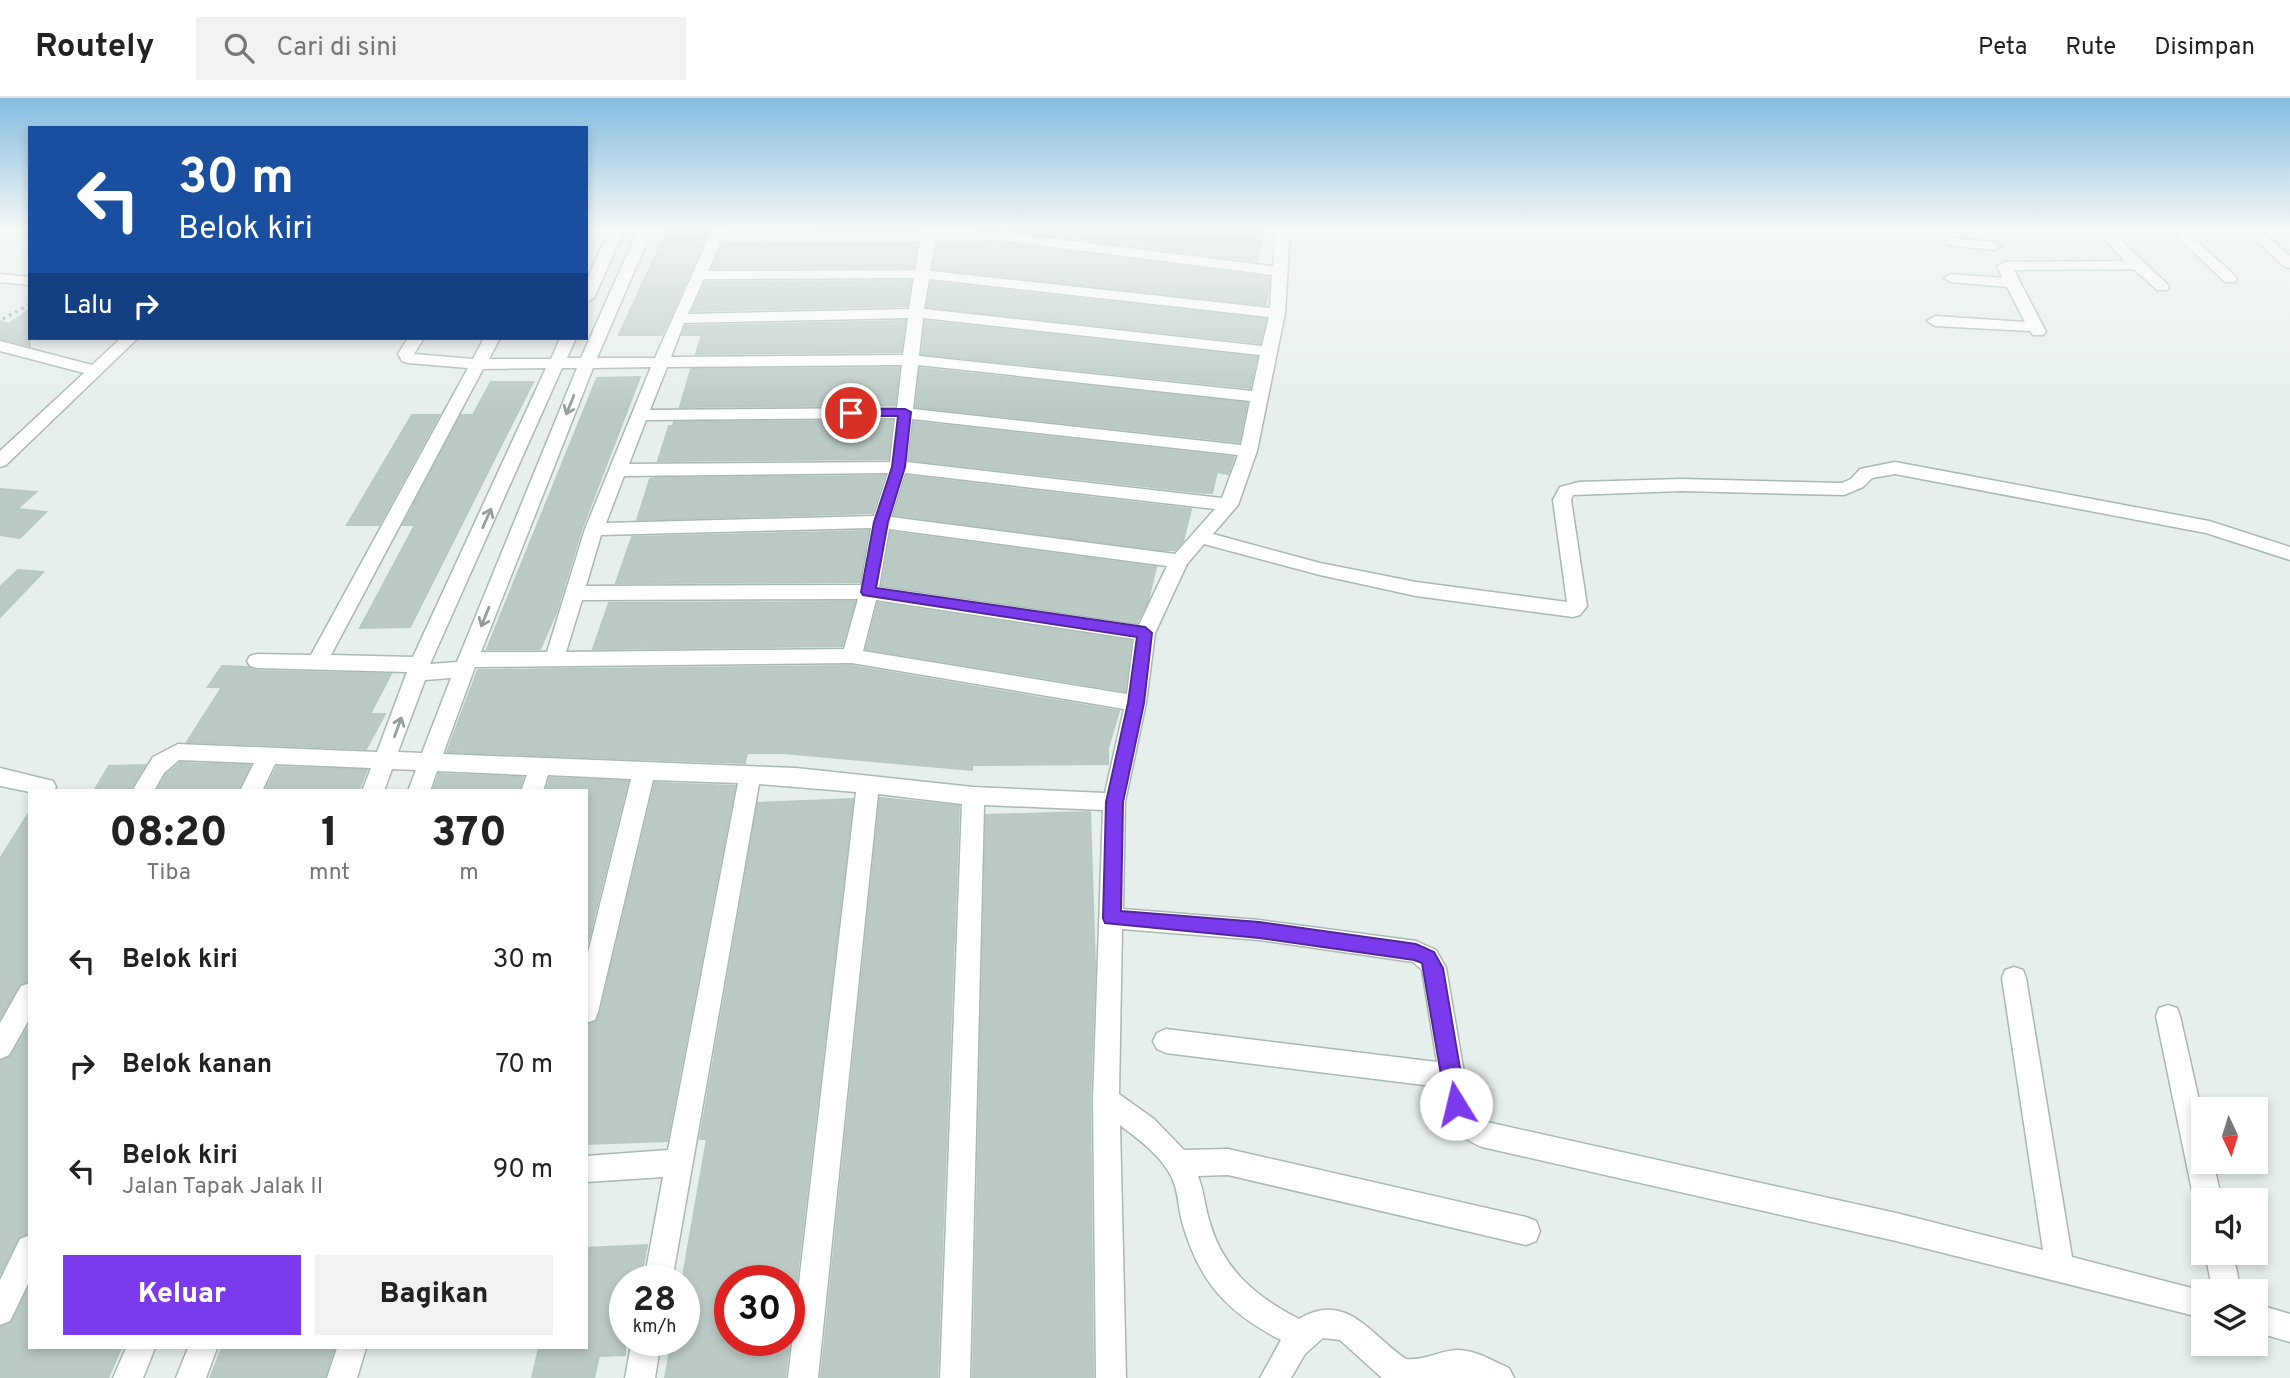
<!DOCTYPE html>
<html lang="id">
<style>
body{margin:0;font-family:Overpass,sans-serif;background:#f2f2f2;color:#222;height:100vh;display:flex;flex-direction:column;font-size:26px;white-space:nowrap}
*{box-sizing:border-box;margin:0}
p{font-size:23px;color:#767676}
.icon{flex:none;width:38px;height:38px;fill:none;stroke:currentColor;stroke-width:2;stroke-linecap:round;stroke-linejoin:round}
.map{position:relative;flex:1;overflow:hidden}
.side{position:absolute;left:28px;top:691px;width:560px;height:560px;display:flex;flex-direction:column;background:#fff;border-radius:0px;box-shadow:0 4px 10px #0003}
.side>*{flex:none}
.guide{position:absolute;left:28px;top:28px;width:560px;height:214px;border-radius:0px;box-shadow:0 4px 10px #0003;background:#1a4fa0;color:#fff;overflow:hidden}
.needle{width:46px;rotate:176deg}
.controls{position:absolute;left:2191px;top:999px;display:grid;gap:14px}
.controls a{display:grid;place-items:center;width:77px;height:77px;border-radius:0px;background:#fff;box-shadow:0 4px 10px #0003;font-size:35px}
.speed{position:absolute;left:609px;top:1167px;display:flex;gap:14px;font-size:35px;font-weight:700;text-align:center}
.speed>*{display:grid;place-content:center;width:91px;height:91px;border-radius:50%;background:#fff;box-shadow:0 4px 10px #0003;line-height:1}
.speed small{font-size:18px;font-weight:400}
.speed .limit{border:10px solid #d22;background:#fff;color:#111}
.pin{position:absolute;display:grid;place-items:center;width:60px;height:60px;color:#fff;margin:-30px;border:4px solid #fff;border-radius:50%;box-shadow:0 2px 7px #0007}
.me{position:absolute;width:77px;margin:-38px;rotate:351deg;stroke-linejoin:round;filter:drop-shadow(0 0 5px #0008)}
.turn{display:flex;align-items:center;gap:24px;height:147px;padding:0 35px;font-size:32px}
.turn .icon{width:91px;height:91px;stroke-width:2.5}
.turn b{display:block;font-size:49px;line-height:60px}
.then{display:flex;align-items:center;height:66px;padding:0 35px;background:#0003;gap:14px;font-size:26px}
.eta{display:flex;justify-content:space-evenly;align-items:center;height:119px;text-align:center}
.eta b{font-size:42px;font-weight:800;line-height:49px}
.action{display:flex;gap:14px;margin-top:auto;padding:14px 35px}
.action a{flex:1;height:80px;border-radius:0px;background:#7c3aed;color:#fff;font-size:28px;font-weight:800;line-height:80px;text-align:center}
.action a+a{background:#f2f2f2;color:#222}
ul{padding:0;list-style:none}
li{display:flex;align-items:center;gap:21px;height:105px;padding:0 35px}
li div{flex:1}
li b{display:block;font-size:26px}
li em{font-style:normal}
header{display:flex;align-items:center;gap:42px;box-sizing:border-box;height:98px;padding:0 35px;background:#fff;border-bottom:2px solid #e0e0e0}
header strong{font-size:33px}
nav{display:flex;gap:38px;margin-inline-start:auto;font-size:24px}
.search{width:490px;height:63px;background:#f2f2f2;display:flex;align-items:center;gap:18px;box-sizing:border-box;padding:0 24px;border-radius:0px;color:#767676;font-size:26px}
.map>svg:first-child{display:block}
</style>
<header>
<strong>Routely</strong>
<div class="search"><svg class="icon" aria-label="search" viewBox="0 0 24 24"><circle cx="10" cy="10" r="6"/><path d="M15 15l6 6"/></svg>Cari di sini</div>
<nav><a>Peta</a><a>Rute</a><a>Disimpan</a></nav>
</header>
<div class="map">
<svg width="2290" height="1280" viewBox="0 0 2290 1280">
<rect width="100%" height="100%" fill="#e6efeb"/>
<g fill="#bbcac4" stroke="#b8c9c2" stroke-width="2" fill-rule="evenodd">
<path d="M 667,132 L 709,132 L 662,237 L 619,237 Z"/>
<path d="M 1264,132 L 1257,163 L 1010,133 L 1010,132 Z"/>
<path d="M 998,145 L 1269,179 L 1269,191 L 1265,207 L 933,171 L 937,146 Z"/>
<path d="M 723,146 L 917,146 L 913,169 L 712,170 Z"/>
<path d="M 911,183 L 907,208 L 692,213 L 706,184 Z"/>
<path d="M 931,184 L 1266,221 L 1260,245 L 927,209 Z"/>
<path d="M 30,211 L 30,248 L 0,241 L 0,223 L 9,226 Z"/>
<path d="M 905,223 L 901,254 L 696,256 L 702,237 L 682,237 L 686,228 Z"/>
<path d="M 925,223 L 1257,259 L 1250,290 L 922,256 Z"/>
<path d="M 899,270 L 895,307 L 680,309 L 691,271 Z"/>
<path d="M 920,270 L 1247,305 L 1239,344 L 916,309 Z"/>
<path d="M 640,279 L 582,430 L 556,515 L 540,551 L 487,551 L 597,280 Z"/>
<path d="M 491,284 L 533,284 L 410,529 L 360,530 L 415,427 L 403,427 L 461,317 L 473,317 Z"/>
<path d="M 412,317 L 439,317 L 379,427 L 347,427 Z"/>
<path d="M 892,323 L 888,361 L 658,363 L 669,328 L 673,328 L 674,324 Z"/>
<path d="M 914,324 L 1234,359 L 1228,376 L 1217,374 L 1212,395 L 1196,394 L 910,362 Z"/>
<path d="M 884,378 L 872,415 L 637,422 L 650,381 L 654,380 Z"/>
<path d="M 907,378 L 1191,411 L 1183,443 L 1175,452 L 1161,452 L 894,417 Z"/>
<path d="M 0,391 L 36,394 L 17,411 L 46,414 L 20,440 L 0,437 Z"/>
<path d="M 868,433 L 859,484 L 616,485 L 632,439 Z"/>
<path d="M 891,434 L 1156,469 L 1148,503 L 1137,524 L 882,487 Z"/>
<path d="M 18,472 L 43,474 L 0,519 L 0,489 Z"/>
<path d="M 855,504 L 842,548 L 593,551 L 609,505 Z"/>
<path d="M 878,505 L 1131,543 L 1125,593 L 866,551 Z"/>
<path d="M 222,568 L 247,569 L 257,573 L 391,576 L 370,616 L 385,616 L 366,651 L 187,644 L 222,589 L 208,589 Z"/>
<path d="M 852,568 L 1119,613 L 1108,650 L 1108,666 L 972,667 L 972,672 L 783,655 L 747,655 L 745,665 L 447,654 L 478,572 Z"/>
<path d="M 180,665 L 250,667 L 238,693 L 157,693 L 166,677 Z"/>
<path d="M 145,667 L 129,693 L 94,693 L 109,668 Z"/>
<path d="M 277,669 L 367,672 L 358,693 L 265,693 Z"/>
<path d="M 439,676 L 523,679 L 519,693 L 433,693 Z"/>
<path d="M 550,680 L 628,683 L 586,851 L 586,693 L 546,693 Z"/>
<path d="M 655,685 L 735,688 L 667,1043 L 586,1046 L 586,927 L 596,924 L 600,915 Z"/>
<path d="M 880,700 L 959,708 L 937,1280 L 821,1280 Z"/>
<path d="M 853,701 L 785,1280 L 665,1280 L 672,1242 L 684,1242 L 684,1172 L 707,1041 L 700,1041 L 758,705 ZM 730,1183 L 789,1183 L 789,1242 L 730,1242 Z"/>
<path d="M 30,713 L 30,883 L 19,887 L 0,920 L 0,761 Z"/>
<path d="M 1090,714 L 1095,869 L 1090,1002 L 1093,1280 L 973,1280 L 986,717 Z"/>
<path d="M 30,926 L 30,1135 L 18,1140 L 0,1176 L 0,963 L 11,958 Z"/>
<path d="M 647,1147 L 640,1183 L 625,1183 L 625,1257 L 599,1258 L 594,1280 L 532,1280 L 539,1250 L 586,1250 L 586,1150 Z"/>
<path d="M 30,1188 L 30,1250 L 121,1250 L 108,1280 L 0,1280 L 0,1229 L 12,1224 Z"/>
<path d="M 222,1250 L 334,1250 L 325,1280 L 210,1280 Z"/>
</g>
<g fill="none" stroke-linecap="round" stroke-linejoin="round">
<defs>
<g id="minor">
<path d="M 610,132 L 624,132 L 594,200 L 586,204 L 586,183 Z"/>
<path d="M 638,132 L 652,132 L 597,260 L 655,260 L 712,132 L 726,132 L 725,135 L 922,134 L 922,132 L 998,134 L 1273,168 L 1276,132 L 1290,132 L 1285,215 L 1257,353 L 1238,407 L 1213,436 L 1320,465 L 1416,484 L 1567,504 L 1553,402 L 1560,389 L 1579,384 L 1681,381 L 1842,385 L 1851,381 L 1860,371 L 1895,364 L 2209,423 L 2290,449 L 2290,462 L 2206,435 L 1895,376 L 1872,380 L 1863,389 L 1844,397 L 1681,393 L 1573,397 L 1571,402 L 1587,508 L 1580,517 L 1573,519 L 1416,498 L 1320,477 L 1204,446 L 1187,466 L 1155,535 L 1146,605 L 1125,704 L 1123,811 L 1259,822 L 1416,843 L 1436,852 L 1446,870 L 1469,1004 L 1475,1017 L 1487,1024 L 1896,1115 L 2043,1152 L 2002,880 L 2005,872 L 2014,869 L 2023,872 L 2026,880 L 2072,1159 L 2207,1194 L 2203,1194 L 2203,1220 L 1896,1143 L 1482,1049 C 1453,1037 1445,1019 1440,989 L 1166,955 L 1157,951 L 1153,943 L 1157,935 L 1166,931 L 1437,964 L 1422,872 L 1413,864 L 1259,842 L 1122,831 L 1119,996 L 1154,1021 L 1184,1052 L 1228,1051 L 1526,1119 L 1536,1123 L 1540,1133 L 1536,1143 L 1526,1147 L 1228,1077 L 1198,1078 C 1204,1093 1205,1110 1210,1125 C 1223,1172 1258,1200 1299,1221 C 1347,1192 1371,1238 1406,1261 C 1424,1263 1439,1253 1456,1252 C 1474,1251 1493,1263 1509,1270 L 1514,1280 L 1382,1280 L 1340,1242 L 1323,1240 L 1305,1256 L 1291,1280 L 1260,1280 L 1281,1242 C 1228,1215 1200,1185 1183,1127 C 1178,1112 1179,1094 1172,1080 C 1162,1058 1138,1041 1120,1027 L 1126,1280 L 1096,1280 L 1093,1002 L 1103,712 L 984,707 L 970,1280 L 940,1280 L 962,706 L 878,696 L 818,1280 L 788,1280 L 856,694 L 759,686 L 672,1183 L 644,1183 L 663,1079 L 586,1084 L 586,1058 L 668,1052 L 738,685 L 653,682 L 598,914 L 595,922 L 586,925 L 586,863 L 631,681 L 548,677 L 543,693 L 521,693 L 527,677 L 437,673 L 430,693 L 408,693 L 416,672 L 392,671 L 384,693 L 362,693 L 371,670 L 275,666 L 262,693 L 240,693 L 254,665 L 179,662 L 164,675 L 154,693 L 132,693 L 153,659 L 178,646 L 377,654 L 407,574 L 257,570 L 250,568 L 247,563 L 250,558 L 257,556 L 311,557 L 468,270 L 408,265 L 402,263 L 398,256 L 408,240 L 424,240 L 414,256 L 473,261 L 484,240 L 500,240 L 489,261 L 551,261 L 560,240 L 576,240 L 567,260 L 581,260 ZM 998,142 L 1272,177 L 1270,210 L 930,173 L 935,143 ZM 721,143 L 920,143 L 915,172 L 708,173 ZM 914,180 L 909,211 L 688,216 L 704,181 ZM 929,181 L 1269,219 L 1262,248 L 924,211 ZM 908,220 L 903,257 L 671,259 L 684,225 ZM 923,220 L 1260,257 L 1252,293 L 919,258 ZM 902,267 L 897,310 L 650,312 L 667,269 ZM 918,267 L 1250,303 L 1241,347 L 913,311 ZM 651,269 L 585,431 L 547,554 L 481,554 L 593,270 ZM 546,270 L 413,559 L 331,557 L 483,271 ZM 562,270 L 577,270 L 457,564 L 430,566 ZM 895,320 L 890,364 L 629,366 L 646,322 ZM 912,321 L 1238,357 L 1222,400 L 907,364 ZM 888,375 L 874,418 L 606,425 L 624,378 ZM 905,375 L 1215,411 L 1175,456 L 891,419 ZM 871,430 L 861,487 L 586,488 L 601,437 ZM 889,431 L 1167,468 L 1139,527 L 879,489 ZM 858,501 L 844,551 L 566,554 L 582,502 ZM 876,502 L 1134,541 L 1127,596 L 863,553 ZM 852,565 L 1124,611 L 1105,695 L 973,689 L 796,670 L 443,656 L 475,569 ZM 451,580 L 422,655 L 398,654 L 425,582 Z"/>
<path d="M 2095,132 L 2110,132 L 2167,186 L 2169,189 L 2167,192 L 2157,192 L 2134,171 L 2014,172 L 2046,234 L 2043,237 L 2033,237 L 2030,233 L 1935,228 L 1927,223 L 1935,218 L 2025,224 L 2007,189 L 1951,184 L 1944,180 L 1951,176 L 2003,180 L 1997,168 L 2004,164 L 2125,163 Z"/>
<path d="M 2170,132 L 2185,132 L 2235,178 L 2237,181 L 2235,184 L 2225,184 Z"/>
<path d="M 2245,132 L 2260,132 L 2290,158 L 2290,170 L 2285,169 Z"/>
<path d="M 1953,140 L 1994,144 L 2001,148 L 1994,152 L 1948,147 L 1946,144 Z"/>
<path d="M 0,176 L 30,179 L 30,187 L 0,184 Z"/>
<path d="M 121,240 L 138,240 L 6,367 L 0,369 L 0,353 L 84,275 L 0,253 L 0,243 L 92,267 Z"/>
<path d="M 0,670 L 53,683 L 56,689 L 54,693 L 30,694 L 0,688 Z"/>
<path d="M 30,885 L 30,920 L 9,957 L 0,961 L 0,925 L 21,888 Z"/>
<path d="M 2168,907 L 2177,910 L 2180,918 L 2203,1020 L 2203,1064 L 2213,1064 L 2222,1102 L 2203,1102 L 2203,1114 L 2198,1112 L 2194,1102 L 2156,918 L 2159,910 Z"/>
<path d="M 30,1137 L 30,1182 L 10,1223 L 0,1227 L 0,1182 L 20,1141 Z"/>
<path d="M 2205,1155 L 2233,1155 L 2241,1194 L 2213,1194 Z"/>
<path d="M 2256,1206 L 2290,1216 L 2290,1244 L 2256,1234 Z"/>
<path d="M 632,1242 L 661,1242 L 655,1280 L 625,1280 Z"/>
<path d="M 126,1250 L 155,1250 L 143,1280 L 113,1280 Z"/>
<path d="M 188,1250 L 217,1250 L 206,1280 L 176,1280 Z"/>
<path d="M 337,1250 L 366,1250 L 357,1280 L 327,1280 Z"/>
</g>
</defs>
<use href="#minor" stroke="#a8b8b2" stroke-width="3"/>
<path stroke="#86b3a5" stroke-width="3.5" stroke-dasharray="2.5 4.5" stroke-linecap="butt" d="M 3,221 L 30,206"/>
<use href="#minor" fill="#fff" fill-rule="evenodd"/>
</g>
<defs><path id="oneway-shaft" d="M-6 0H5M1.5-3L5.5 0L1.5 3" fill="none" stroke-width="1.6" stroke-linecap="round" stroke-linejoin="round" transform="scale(1.75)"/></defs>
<g stroke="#92a09c">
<use href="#oneway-shaft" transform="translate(570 307) rotate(112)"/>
<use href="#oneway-shaft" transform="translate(487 420) rotate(-66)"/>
<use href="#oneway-shaft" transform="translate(485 519) rotate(112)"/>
<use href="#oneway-shaft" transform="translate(398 629) rotate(-70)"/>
</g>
<linearGradient id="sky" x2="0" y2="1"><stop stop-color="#84bce0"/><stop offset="0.42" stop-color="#f4f8f6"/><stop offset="1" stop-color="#f4f8f6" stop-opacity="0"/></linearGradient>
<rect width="2290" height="311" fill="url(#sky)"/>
<path fill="#7c3aed" stroke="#51269a" stroke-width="2" d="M 851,311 L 905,311 L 911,314 L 905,369 L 888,424 L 876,490 L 1145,529 L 1152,535 L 1144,605 L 1123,704 L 1121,813 L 1259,824 L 1416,846 L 1434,854 L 1443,870 L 1466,1006 L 1463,1013 L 1456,1015 L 1449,1013 L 1446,1006 L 1422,865 L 1414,862 L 1259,840 L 1105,825 L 1103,820 L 1106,704 L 1128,605 L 1137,539 L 863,497 L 861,494 L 874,424 L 892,369 L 898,318 L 847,318 L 845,315 Z"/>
</svg>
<div class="controls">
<a><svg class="needle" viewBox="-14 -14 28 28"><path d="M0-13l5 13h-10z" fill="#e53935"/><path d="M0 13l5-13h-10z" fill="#767676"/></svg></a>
<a><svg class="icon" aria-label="sound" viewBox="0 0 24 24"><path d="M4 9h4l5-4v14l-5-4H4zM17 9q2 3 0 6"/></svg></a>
<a><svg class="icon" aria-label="layers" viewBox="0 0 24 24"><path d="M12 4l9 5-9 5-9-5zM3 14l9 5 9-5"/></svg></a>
</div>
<div class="speed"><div>28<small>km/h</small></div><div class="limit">30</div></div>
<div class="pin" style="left:851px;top:315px;background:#d93025"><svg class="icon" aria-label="arrive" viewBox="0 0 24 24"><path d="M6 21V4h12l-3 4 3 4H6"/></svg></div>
<svg class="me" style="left:1456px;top:1006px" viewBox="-20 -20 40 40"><circle r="19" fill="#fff"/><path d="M0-13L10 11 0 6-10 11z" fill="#7c3aed"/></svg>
<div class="guide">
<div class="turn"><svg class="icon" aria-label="left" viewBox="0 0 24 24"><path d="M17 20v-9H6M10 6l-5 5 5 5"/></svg><div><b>30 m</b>Belok kiri</div></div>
<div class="then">Lalu<svg class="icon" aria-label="right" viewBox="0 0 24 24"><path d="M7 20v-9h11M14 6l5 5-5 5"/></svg></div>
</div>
<section class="side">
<div class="eta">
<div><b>08:20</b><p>Tiba</p></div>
<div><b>1</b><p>mnt</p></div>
<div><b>370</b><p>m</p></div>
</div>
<ul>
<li><svg class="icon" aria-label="left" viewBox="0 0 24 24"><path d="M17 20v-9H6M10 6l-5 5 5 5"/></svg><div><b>Belok kiri</b></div><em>30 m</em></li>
<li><svg class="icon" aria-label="right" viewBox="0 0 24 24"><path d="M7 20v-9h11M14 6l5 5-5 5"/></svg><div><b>Belok kanan</b></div><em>70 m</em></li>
<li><svg class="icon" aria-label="left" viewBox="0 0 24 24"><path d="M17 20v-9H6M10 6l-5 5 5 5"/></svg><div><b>Belok kiri</b><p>Jalan Tapak Jalak II</p></div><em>90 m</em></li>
</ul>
<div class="action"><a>Keluar</a><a>Bagikan</a></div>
</section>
</div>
